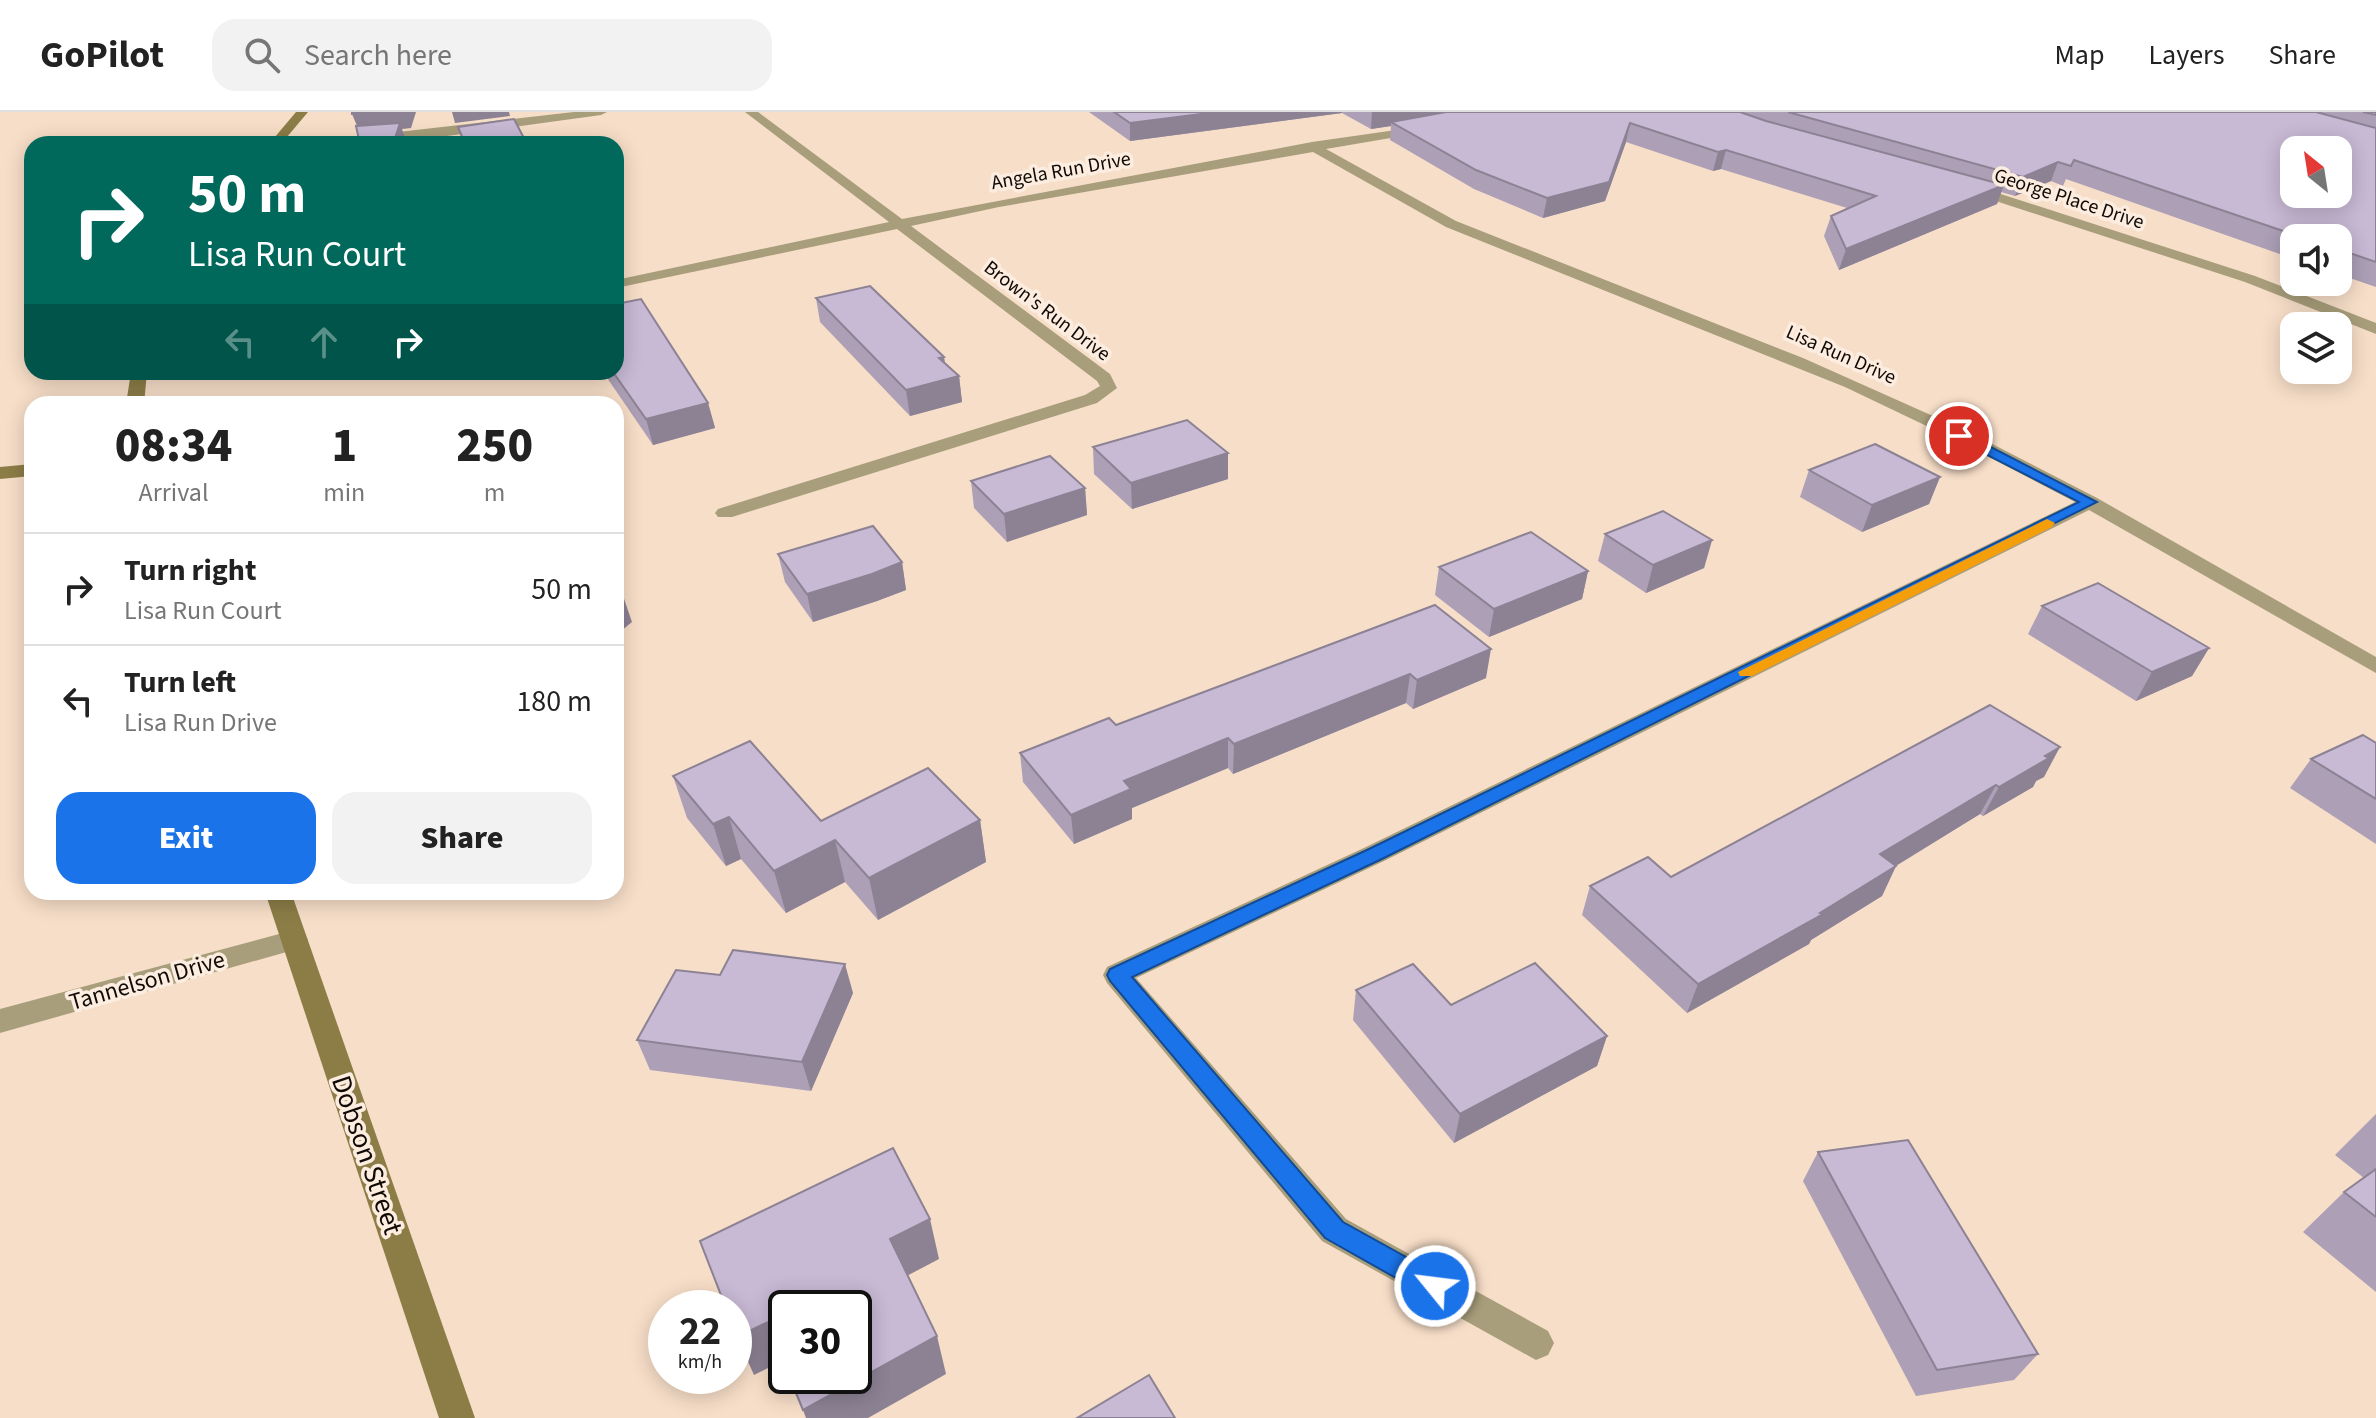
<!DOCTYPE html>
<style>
body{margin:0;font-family:"Source Sans 3",sans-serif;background:#f2f2f2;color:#222;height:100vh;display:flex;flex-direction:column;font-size:30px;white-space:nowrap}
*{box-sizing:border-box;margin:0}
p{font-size:26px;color:#767676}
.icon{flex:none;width:44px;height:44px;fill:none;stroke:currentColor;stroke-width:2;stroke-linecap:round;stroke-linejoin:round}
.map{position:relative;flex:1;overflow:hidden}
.panel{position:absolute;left:24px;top:284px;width:600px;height:504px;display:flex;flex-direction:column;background:#fff;border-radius:24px;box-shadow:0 4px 20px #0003}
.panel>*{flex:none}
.banner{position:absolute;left:24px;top:24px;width:600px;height:244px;border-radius:24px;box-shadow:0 4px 20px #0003;background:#00695c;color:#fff;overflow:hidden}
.needle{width:52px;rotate:330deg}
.buttons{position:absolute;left:2280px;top:24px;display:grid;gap:16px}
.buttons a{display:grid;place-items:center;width:72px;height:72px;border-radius:16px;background:#fff;box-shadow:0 4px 20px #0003;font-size:40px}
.speed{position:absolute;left:648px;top:1178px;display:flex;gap:16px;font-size:40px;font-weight:700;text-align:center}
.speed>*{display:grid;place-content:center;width:104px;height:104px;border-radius:50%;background:#fff;box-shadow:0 4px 20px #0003;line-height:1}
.speed small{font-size:20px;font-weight:400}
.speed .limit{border:4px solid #111;border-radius:12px;background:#fff;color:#111}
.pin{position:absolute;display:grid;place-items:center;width:68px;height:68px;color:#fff;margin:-34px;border:4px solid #fff;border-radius:50%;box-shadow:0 2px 8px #0007}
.me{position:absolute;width:88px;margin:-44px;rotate:299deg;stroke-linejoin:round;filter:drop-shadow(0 0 6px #0008)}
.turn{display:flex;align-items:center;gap:28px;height:168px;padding:0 32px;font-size:36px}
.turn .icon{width:104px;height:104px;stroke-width:2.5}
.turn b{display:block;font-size:56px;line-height:68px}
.lanes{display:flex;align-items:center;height:76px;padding:0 32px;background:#0003;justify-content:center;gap:40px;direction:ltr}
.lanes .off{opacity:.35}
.eta{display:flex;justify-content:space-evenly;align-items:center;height:136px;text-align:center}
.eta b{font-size:48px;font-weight:800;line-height:56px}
.primary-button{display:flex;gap:16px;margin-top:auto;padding:16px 32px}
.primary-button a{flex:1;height:92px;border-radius:24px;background:#1a73e8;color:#fff;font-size:32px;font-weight:800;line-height:92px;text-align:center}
.primary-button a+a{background:#f2f2f2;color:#222}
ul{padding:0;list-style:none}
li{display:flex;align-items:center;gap:24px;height:112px;padding:0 32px;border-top:2px solid #e0e0e0}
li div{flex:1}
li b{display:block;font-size:30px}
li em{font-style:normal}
header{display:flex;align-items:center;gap:48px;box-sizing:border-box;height:112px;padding:0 40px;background:#fff;border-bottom:2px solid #e0e0e0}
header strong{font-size:38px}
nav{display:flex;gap:44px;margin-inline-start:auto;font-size:28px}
.search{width:560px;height:72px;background:#f2f2f2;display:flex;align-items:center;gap:20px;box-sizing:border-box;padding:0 28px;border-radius:24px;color:#767676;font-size:30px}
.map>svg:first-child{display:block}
</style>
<header>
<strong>GoPilot</strong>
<div class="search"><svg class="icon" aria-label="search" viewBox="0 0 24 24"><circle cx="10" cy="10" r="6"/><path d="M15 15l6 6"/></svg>Search here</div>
<nav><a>Map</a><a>Layers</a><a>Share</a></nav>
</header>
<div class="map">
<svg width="2376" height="1306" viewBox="0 0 2376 1306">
<rect width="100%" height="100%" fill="#f7dec8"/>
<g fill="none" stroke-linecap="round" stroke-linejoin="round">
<g fill="#a89e7b" fill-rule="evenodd">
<path d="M 574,0 L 607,0 L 601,3 L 432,26 L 365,32 L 331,31 L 337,27 Z"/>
<path d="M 745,0 L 758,0 L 902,107 L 1312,30 L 1424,14 L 1424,20 L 1420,21 L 1326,37 L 1456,109 L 1803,246 L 1971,321 L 2097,386 L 2376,545 L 2376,561 L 2089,398 L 1384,749 L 1136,866 L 1346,1107 L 1548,1219 L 1554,1231 L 1548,1243 L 1536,1248 L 1322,1129 L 1107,871 L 1103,863 L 1107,855 L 1366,735 L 2075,390 L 1958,329 L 1845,275 L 1446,115 L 1313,40 L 999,95 L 911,114 L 1110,262 L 1117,276 L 1097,291 L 732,405 L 718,405 L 715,401 L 718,397 L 1085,283 L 1100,274 L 1097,269 L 897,117 L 616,176 L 616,168 L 889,110 Z"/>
<path d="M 1970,72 L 2255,164 L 2376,211 L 2376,222 L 2245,170 L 1965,79 L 1963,76 Z"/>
<path d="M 294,818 L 304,821 L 308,828 L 304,835 L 0,921 L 0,897 Z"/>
</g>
<g fill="#8c7d47" fill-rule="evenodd">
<path d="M 296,0 L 308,0 L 281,32 L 269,32 Z"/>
<path d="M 131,260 L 147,260 L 144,292 L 126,292 Z"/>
<path d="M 32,352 L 32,364 L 0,367 L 0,355 Z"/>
<path d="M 265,780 L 291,780 L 475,1306 L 439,1306 Z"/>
</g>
</g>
<g fill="#ac9fb6">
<path d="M 1089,0 L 2376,0 L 2376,175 L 2338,162 L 2338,126 L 2294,126 L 2294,147 L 2066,67 L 2063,74 L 2051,69 L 2015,84 L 2001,80 L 1997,92 L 1839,158 L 1824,124 L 1831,104 L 1847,96 L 1721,57 L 1713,59 L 1626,30 L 1605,89 L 1543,106 L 1474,77 L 1390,28 L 1391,14 L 1371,17 L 1342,1 L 1130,29 Z"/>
<path d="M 816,186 L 944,245 L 945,252 L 959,264 L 962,290 L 910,304 L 820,210 Z"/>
<path d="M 603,260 L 616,260 L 708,291 L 715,316 L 653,333 Z"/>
<path d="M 1093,335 L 1228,341 L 1228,367 L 1132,397 L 1094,362 Z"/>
<path d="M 1809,358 L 1940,365 L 1929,392 L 1862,420 L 1800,385 Z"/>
<path d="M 971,369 L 1085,376 L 1087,403 L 1007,430 L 974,396 Z"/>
<path d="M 1605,422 L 1712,428 L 1704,456 L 1646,481 L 1598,449 Z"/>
<path d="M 778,442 L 902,450 L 906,478 L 877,489 L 813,510 L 785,470 Z"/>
<path d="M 1439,455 L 1588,459 L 1582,487 L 1489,525 L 1435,483 Z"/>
<path d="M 1435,493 L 1486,566 L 1413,597 L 1406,591 L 1233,662 L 1228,656 L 1132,696 L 1132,707 L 1074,732 L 1023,670 L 1020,641 L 1116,613 Z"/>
<path d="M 2042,494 L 2209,536 L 2192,564 L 2136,589 L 2028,522 Z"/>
<path d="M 1990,593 L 2044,665 L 2036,669 L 2033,675 L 1983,704 L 1980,702 L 1896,754 L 1882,784 L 1811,828 L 1809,832 L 1687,901 L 1582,803 L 1590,774 L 1671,765 Z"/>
<path d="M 2376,631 L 2376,732 L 2290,676 L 2311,647 Z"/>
<path d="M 673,664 L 821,709 L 980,708 L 986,750 L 878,808 L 845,770 L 786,801 L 741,747 L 726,754 L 687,706 Z"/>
<path d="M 1356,878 L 1451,893 L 1607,924 L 1597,954 L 1454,1031 L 1353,908 Z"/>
<path d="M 853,881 L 811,979 L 650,958 L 637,928 Z"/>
<path d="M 2376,1002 L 2376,1180 L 2303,1120 L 2344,1080 L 2364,1066 L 2335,1043 Z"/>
<path d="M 1818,1040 L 2038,1242 L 2014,1268 L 1916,1284 L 1803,1069 Z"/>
</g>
<g fill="#8c8294">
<path d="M 374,0 L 416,0 L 411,16 L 402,17 L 407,32 L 393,32 L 360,21 L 352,2 Z"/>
<path d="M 452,0 L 509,0 L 510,4 L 455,11 Z"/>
<path d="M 1217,0 L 1342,0 L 1342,1 L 1130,29 L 1130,11 Z"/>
<path d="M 1372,0 L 1478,0 L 1391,10 L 1391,14 L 1371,17 Z"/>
<path d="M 1630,11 L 1626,30 L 1605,89 L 1543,106 L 1547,86 Z"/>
<path d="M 1726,38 L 1721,57 L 1713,59 L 1718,40 Z"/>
<path d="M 2058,50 L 2051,69 L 2015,84 L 2023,65 Z"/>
<path d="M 2004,73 L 1997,92 L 1839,158 L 1846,137 Z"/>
<path d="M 944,245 L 947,267 L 959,264 L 962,290 L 910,304 L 906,278 L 939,246 Z"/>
<path d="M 708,291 L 715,316 L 653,333 L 646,307 Z"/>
<path d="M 1228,341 L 1228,367 L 1132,397 L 1131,371 Z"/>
<path d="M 1940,365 L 1929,392 L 1862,420 L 1872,393 Z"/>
<path d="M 1085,376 L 1087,403 L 1007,430 L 1004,402 Z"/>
<path d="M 1712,428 L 1704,456 L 1646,481 L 1653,453 Z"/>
<path d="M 902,450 L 906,478 L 877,489 L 813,510 L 807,482 Z"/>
<path d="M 1588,459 L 1582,487 L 1489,525 L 1494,497 Z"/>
<path d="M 622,481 L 632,510 L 616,523 L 616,487 Z"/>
<path d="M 2209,536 L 2192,564 L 2136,589 L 2152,560 Z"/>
<path d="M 1491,537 L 1486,566 L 1413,597 L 1417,568 Z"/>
<path d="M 1410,562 L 1406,591 L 1233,662 L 1234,632 Z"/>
<path d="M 1228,626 L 1228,656 L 1132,696 L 1132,707 L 1074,732 L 1071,703 L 1124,669 Z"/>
<path d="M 2060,635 L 2044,665 L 2036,669 L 2033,675 L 1983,704 L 1999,675 Z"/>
<path d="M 1996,673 L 1980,702 L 1866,772 L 1880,742 Z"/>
<path d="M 729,705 L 741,747 L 726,754 L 713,712 Z"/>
<path d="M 980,708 L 986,750 L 878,808 L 869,766 Z"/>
<path d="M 835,728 L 845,770 L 786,801 L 774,759 Z"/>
<path d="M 1896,754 L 1882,784 L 1811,828 L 1809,832 L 1687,901 L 1698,872 L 1820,801 Z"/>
<path d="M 845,852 L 853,881 L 811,979 L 802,950 Z"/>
<path d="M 1607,924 L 1597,954 L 1454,1031 L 1460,1002 Z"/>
<path d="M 930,1107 L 939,1147 L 901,1167 L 890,1127 Z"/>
<path d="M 768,1210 L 784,1248 L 754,1263 L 737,1225 Z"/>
<path d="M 937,1224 L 946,1262 L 868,1306 L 806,1306 L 803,1298 Z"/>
</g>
<g fill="#c8b9d4" stroke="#8c8294" stroke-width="2" fill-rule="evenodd">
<path d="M 352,0 L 374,0 L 352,2 Z"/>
<path d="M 1114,0 L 1217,0 L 1130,11 Z"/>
<path d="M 1446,0 L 1740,0 L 1766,9 L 2004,73 L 1846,137 L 1831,104 L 1876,84 L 1726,38 L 1718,40 L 1630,11 L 1609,70 L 1547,86 L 1476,58 L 1391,10 Z"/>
<path d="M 1788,0 L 2316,0 L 2376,16 L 2376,150 L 2338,137 L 2338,126 L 2304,126 L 2074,48 L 2071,54 L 2058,50 L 2023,65 ZM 2294,38 L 2338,38 L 2338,82 L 2294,82 Z"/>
<path d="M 2363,0 L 2376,0 L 2376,3 Z"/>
<path d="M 514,7 L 527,32 L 465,32 L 458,15 Z"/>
<path d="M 400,11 L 393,32 L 360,32 L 356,14 Z"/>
<path d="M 870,174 L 944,245 L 939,246 L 959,264 L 906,278 L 816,186 Z"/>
<path d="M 641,187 L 708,291 L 646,307 L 613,260 L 616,260 L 616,192 Z"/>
<path d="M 1187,308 L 1228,341 L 1131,371 L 1093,335 Z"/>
<path d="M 1875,332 L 1940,365 L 1872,393 L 1809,358 Z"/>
<path d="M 1050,344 L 1085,376 L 1004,402 L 971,369 Z"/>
<path d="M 1663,399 L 1712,428 L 1653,453 L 1605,422 Z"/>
<path d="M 873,414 L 902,450 L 872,462 L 807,482 L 778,442 Z"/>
<path d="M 1531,420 L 1588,459 L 1494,497 L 1439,455 Z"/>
<path d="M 2098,471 L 2209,536 L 2152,560 L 2042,494 Z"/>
<path d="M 616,480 L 622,481 L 616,487 Z"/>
<path d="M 1435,493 L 1491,537 L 1417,568 L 1410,562 L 1234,632 L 1228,626 L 1124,669 L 1131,677 L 1071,703 L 1020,641 L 1109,606 L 1116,613 Z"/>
<path d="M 1990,593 L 2060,635 L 2045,644 L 2049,646 L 1999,675 L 1996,673 L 1880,742 L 1896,754 L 1820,801 L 1823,802 L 1698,872 L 1590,774 L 1648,745 L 1671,765 Z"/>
<path d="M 2363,623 L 2376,631 L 2376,687 L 2311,647 Z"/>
<path d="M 750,629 L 821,709 L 928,656 L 980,708 L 869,766 L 835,728 L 774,759 L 729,705 L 713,712 L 673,664 Z"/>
<path d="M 733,838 L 845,852 L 802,950 L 637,928 L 676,858 L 720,863 Z"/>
<path d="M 1535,851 L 1607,924 L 1460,1002 L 1356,878 L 1413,852 L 1451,893 Z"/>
<path d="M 1908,1028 L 2038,1242 L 1937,1258 L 1818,1040 Z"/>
<path d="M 893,1036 L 930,1107 L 890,1127 L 937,1224 L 803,1298 L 789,1264 L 854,1264 L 854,1196 L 786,1196 L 786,1255 L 768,1210 L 737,1225 L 734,1217 L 734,1196 L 726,1196 L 700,1129 Z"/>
<path d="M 2376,1057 L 2376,1105 L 2344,1080 Z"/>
<path d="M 1149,1263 L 1175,1306 L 1077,1306 Z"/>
</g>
<path fill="#1a73e8" stroke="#114b97" stroke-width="2" d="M 1954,321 L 1964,321 L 2097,390 L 1382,747 L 1132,865 L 1343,1110 L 1444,1166 L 1448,1174 L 1444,1183 L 1435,1187 L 1426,1183 L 1325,1126 L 1110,869 L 1107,863 L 1110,857 L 1369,737 L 2079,390 L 1954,326 Z"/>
<path fill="#f59e0b" d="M 2047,407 L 2055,411 L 2052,415 L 1752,564 L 1740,564 L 1738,560 Z"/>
<g text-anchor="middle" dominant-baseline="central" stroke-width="7" stroke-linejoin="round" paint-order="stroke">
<g font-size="20" fill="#110a04" stroke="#fcede0">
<text transform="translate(1061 59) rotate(-10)">Angela Run Drive</text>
<text transform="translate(2069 87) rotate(18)">George Place Drive</text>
<text transform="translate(1047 199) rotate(37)">Brown's Run Drive</text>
<text transform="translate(1841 243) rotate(24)">Lisa Run Drive</text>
</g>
<g font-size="24" fill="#110a04" stroke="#fcede0">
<text transform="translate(147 869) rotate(-16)">Tannelson Drive</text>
</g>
<g font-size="28" fill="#110a04" stroke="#fcede0">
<text transform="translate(367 1043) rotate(71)">Dobson Street</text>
</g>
</g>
</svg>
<div class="buttons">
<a><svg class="needle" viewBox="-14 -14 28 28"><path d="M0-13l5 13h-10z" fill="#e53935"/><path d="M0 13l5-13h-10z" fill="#767676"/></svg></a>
<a><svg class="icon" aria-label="sound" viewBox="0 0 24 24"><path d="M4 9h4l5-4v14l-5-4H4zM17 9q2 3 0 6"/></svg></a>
<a><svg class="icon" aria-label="layers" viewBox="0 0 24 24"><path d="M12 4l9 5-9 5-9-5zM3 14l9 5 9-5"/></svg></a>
</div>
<div class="speed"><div>22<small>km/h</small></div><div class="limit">30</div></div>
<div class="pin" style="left:1959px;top:324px;background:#d93025"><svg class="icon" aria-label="arrive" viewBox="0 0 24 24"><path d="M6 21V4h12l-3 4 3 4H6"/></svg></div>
<svg class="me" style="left:1435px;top:1174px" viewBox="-20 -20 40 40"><circle r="17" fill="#1a73e8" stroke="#fff" stroke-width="3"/><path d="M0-11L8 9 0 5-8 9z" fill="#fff"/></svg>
<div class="banner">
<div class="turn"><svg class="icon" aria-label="right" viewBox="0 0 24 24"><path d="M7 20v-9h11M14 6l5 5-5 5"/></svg><div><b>50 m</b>Lisa Run Court</div></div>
<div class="lanes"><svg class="icon off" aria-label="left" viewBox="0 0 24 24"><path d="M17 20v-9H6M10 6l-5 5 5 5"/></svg><svg class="icon off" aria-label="ahead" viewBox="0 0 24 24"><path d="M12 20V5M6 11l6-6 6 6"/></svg><svg class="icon" aria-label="right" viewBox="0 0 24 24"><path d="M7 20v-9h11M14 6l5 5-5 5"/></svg></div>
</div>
<section class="panel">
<div class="eta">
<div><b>08:34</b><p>Arrival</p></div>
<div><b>1</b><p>min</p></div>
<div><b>250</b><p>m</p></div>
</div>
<ul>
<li><svg class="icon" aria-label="right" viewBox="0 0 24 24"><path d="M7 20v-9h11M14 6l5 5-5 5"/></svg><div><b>Turn right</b><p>Lisa Run Court</p></div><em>50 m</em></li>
<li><svg class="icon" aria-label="left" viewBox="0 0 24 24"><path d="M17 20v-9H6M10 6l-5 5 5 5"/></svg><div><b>Turn left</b><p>Lisa Run Drive</p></div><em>180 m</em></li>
</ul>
<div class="primary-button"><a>Exit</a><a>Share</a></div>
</section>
</div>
